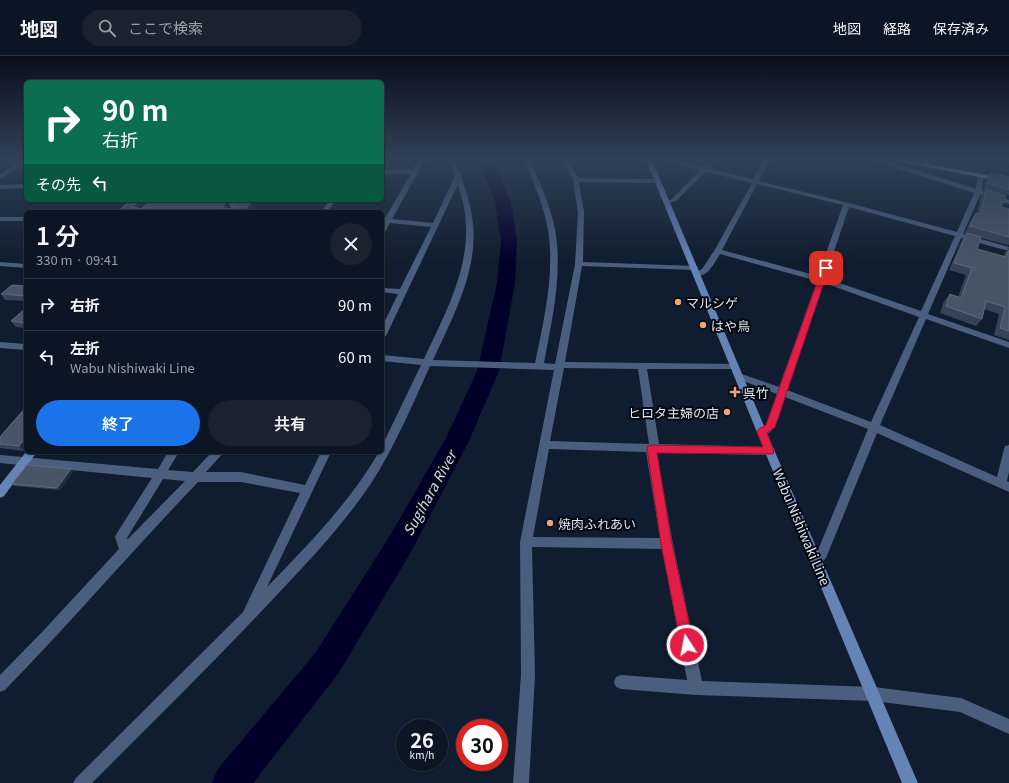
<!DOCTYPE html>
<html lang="ja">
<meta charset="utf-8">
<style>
body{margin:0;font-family:Georgia,"Noto Sans JP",serif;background:#1a2230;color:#f1f3f6;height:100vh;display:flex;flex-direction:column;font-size:15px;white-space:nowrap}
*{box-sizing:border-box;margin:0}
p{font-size:13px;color:#9a9fa6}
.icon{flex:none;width:22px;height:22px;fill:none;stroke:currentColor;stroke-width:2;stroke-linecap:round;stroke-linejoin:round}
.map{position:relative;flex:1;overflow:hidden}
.side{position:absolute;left:24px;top:154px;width:360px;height:244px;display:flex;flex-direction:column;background:#0c1523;border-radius:6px;box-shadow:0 1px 3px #0004,0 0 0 1px #2c3441}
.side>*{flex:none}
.banner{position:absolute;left:24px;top:24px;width:360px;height:122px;border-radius:6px;box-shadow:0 1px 3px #0004,0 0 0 1px #2c3441;background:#0b6e4f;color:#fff;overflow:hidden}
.speed{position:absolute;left:396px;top:663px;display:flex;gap:8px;font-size:20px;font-weight:700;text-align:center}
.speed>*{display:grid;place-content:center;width:52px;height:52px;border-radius:50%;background:#0c1523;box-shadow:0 1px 3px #0004,0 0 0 1px #2c3441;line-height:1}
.speed small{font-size:10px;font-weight:400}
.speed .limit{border:6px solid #d22;background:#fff;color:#111}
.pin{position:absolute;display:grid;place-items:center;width:34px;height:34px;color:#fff;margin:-17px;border-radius:8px;box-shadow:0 2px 6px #0006}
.me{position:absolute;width:44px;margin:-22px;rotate:349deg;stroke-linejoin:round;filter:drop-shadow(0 0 3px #0008)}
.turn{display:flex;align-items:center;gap:14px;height:84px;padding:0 12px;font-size:18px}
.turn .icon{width:52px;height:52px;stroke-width:2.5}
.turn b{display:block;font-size:28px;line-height:34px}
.then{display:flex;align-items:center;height:38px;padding:0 12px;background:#0003;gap:8px;font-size:15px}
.round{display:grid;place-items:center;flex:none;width:42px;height:42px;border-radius:21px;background:#1a2230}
.summary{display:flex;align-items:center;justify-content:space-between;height:68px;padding:0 12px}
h1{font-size:24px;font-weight:600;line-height:30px}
.button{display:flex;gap:8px;margin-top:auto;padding:8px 12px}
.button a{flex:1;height:46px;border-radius:24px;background:#1a73e8;color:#fff;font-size:16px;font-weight:600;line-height:46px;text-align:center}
.button a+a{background:#1a2230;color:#f1f3f6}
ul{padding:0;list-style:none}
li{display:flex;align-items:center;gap:12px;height:52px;padding:0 12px;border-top:1px solid #2c3441}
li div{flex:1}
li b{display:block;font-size:15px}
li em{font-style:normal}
header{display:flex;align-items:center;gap:24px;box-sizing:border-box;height:56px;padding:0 20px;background:#0c1523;border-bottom:1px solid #2c3441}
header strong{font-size:19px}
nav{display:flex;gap:22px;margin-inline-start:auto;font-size:14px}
.search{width:280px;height:36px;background:#1a2230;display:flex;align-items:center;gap:10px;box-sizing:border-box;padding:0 14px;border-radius:22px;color:#9a9fa6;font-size:15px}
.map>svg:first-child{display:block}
</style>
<header>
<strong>地図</strong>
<div class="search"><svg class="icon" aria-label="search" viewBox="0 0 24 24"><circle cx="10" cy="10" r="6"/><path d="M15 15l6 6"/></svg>ここで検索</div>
<nav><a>地図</a><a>経路</a><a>保存済み</a></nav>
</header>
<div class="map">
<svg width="1009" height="727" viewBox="0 0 1009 727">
<rect width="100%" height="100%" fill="#101c2f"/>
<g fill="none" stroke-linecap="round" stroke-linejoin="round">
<path fill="#000029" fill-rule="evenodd" d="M 479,104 L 493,104 L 511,146 L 517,184 L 515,227 L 499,315 L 469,385 L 411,496 L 338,618 L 253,727 L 212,727 L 217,714 L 316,596 L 391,478 L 446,382 L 477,315 L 497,227 L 501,184 L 495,146 Z"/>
<g fill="#4b5e7d" fill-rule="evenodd">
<path d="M 21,104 L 26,104 L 26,106 L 0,123 L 0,118 Z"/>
<path d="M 419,104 L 425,104 L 392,163 L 433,167 L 455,120 L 449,104 L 455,104 C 463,125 471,146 473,168 C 478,215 452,263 433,304 L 535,307 C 544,263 555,218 548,174 C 544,149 533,126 524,104 L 530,104 C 540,126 550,149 555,173 C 563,218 552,264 544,307 L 555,308 L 575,208 L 578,156 L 573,124 L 562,104 L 568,104 L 578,122 L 658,123 L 661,125 L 658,127 L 579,126 L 584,156 L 583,206 L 695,210 L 699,212 L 695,214 L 582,210 L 565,306 L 737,308 L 739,310 L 734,313 L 647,313 L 659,388 L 770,391 L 774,392 L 775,395 L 774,398 L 770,399 L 657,397 L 673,488 L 702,625 L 874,631 L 961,642 L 1009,663 L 1009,678 L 960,656 L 874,645 L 696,639 L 621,633 L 616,631 L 614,626 L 616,621 L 621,619 L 687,624 L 662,493 L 532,491 L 535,619 L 529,727 L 513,727 L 521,619 L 520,486 L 554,314 L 430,310 C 412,350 395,390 372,426 C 344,468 309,505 274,542 C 215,605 153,666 92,727 L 73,727 L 76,722 L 243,556 L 300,437 L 241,426 L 198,426 C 133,494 71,566 5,634 L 0,636 L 0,619 L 43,575 L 119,493 L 115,481 L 117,477 L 152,422 L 0,407 L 0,399 L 158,413 L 168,396 L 179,396 L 168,414 L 193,416 L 212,396 L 224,396 L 206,416 L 241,416 L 305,429 L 321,396 L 331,396 L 267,531 C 308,489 349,447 379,396 L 382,396 L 382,390 L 421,309 L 382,305 L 382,299 L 424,303 C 443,262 468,217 466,170 C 466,156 462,142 458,128 L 386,280 L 382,283 L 382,271 L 398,238 L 382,236 L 382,232 L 400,233 L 431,171 L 390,167 L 385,176 L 382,176 L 382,162 L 385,162 L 411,118 L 382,118 L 382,114 L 413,114 ZM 564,312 L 638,313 L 649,388 L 550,385 ZM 549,393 L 646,396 L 660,482 L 533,481 ZM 163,423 L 185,425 L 128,483 L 127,482 Z"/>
<path d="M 662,104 L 672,104 L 703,111 L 711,104 L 717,104 L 709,113 L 753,123 L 764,104 L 770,104 L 759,125 L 849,147 L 957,176 L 974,137 L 899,113 L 877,104 L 885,104 L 976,133 L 978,119 L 983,118 L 982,135 L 1009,144 L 1009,148 L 980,139 L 963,178 L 1009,191 L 1009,195 L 961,182 L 928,258 L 1009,286 L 1009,292 L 926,263 L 880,369 L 997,421 L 1004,393 L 1005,390 L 1009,389 L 1009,416 L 1007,425 L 1009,426 L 1009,436 L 877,377 L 826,502 L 820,508 L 816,510 L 812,508 L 810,504 L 818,494 L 868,373 L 785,341 C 781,353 776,384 758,379 L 757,376 L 758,373 L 766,369 L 777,338 L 736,322 L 734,320 L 739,317 L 779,331 L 817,225 L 720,198 C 714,207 708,222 695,220 L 695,216 L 702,213 L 714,195 L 752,127 L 706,116 L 676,145 L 665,148 L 665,146 L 672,143 L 700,114 ZM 757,128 L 843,149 L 818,220 L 722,194 ZM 849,151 L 955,180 L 921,255 L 825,222 ZM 824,227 L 919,261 L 871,366 L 787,334 Z"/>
<path d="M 926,104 L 932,104 L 929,110 L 924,109 Z"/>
<path d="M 26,128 L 26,132 L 0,133 L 0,129 Z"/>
<path d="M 226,144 L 233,144 L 236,150 L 235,151 L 231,151 Z"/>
<path d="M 330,144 L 336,144 L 327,156 L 321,156 Z"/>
<rect x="0" y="161" width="26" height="4"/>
<path d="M 0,206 L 26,208 L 26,212 L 0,210 Z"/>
<path d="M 0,286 L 26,288 L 26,294 L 0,292 Z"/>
</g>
<g fill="#6584b5" fill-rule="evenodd">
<path d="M 646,104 L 652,104 L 775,396 L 918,727 L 902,727 L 765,396 Z"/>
<path d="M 26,396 L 37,396 L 4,440 L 0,442 L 0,429 Z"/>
</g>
<path fill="#78a1e0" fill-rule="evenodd" d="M 892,104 L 905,104 L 1009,123 L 1009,127 Z"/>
</g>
<g fill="#364257">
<path d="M 990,117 L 1009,121 L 1009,139 L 1005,138 L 1004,140 L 1001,151 L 1009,153 L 1009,189 L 981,182 L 977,193 L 1004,200 L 1005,196 L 1009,191 L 1009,284 L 994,279 L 999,258 L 984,253 L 982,263 L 976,270 L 940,257 L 944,245 L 950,238 L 958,241 L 966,219 L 949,214 L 962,184 L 966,177 L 965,177 L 971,164 L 976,157 L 977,158 L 981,141 L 985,134 L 984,134 L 986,124 Z"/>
<path d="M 26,230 L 26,245 L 5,244 L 1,238 Z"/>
<path d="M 26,252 L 26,272 L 16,271 L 11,265 Z"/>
<path d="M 26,351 L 24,395 L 0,392 L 0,381 Z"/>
<path d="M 71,413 L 73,416 L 60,434 L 14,430 L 12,428 Z"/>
</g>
<g fill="#1f2c40">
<path d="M 139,144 L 146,144 L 136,156 L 133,151 Z"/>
<path d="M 253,144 L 258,144 L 249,156 L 243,156 Z"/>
<path d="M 226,145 L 228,150 L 225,156 L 222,152 Z"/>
<path d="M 26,381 L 26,392 L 24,395 L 19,390 Z"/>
<path d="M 71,413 L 73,416 L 60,434 L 57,432 Z"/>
</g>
<g fill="#485468" stroke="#5f6b7d">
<path d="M 990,117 L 1009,121 L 1009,132 L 1008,134 L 988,127 Z"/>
<path d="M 986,134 L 1006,140 L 1001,151 L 1009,153 L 1009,181 L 970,170 L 976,157 L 980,159 Z"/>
<path d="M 130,144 L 139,144 L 133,151 L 141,153 L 150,144 L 226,144 L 226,145 L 222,152 L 230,153 L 237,144 L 253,144 L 243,156 L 118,156 Z"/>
<path d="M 967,177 L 981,181 L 977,193 L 1006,201 L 1009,194 L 1009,275 L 1000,272 L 1005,251 L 986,245 L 982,263 L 946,250 L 950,238 L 961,242 L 972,212 L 954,207 Z"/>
<path d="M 12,229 L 26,230 L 26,240 L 1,238 Z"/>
<path d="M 26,252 L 26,265 L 25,267 L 11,265 Z"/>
<path d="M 26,351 L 26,381 L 19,390 L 0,388 L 0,381 Z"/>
<path d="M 27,409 L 71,413 L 57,432 L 12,428 Z"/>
</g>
<linearGradient id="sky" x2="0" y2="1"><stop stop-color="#090f1a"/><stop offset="0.5" stop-color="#314058"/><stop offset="1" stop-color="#314058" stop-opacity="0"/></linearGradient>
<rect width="1009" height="206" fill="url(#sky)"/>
<path fill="#e11d48" stroke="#92132f" d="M 823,210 L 829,212 L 775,371 L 767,377 L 774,395 L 773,398 L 657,397 L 672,488 L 694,589 L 692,593 L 687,595 L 683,593 L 681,589 L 661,488 L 647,393 L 648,390 L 651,389 L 763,391 L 757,376 L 759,373 L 766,369 Z"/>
<g fill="#f0a278" stroke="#03070e" stroke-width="1.5">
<circle cx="678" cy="246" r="4"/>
<circle cx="703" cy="269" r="4"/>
<path d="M733 330h4v4h4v4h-4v4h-4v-4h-4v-4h4z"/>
<circle cx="727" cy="356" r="4"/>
<circle cx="550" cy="467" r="4"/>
</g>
<g text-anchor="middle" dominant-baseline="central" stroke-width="4" stroke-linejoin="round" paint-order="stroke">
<g font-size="13" fill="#dde6f3" stroke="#03070e" text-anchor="start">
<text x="686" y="246">マルシゲ</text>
<text x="711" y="269">はや鳥</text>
<text x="743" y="336">呉竹</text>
<text x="719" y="356" text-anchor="end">ヒロタ主婦の店</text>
<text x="558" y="467">焼肉ふれあい</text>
</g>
<g font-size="13" fill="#dde6f3" stroke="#03070e">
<text transform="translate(802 471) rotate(67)">Wabu Nishiwaki Line</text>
</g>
<g font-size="14" font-style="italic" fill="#cedbef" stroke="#03070e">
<text transform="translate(429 437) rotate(-61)">Sugihara River</text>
</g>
</g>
</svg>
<div class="speed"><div>26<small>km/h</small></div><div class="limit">30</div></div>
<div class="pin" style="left:826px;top:212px;background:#d93025"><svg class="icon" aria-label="arrive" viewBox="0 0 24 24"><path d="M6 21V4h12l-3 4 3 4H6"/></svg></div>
<svg class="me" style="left:687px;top:589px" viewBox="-20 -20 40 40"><circle r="17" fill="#e11d48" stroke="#fff" stroke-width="3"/><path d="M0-11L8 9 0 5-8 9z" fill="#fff"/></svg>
<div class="banner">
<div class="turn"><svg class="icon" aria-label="right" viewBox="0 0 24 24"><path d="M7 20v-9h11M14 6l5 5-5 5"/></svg><div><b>90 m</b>右折</div></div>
<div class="then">その先<svg class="icon" aria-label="left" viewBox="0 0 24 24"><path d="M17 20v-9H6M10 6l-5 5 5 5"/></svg></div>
</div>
<section class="side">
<div class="summary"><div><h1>1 分</h1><p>330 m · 09:41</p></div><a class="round"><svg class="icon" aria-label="close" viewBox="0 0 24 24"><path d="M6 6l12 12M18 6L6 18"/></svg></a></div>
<ul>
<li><svg class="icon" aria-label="right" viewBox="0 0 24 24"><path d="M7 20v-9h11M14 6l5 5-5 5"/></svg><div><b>右折</b></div><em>90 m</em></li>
<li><svg class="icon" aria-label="left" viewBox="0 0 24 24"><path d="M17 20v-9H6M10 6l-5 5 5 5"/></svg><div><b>左折</b><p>Wabu Nishiwaki Line</p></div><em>60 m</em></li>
</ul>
<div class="button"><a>終了</a><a>共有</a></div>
</section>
</div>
